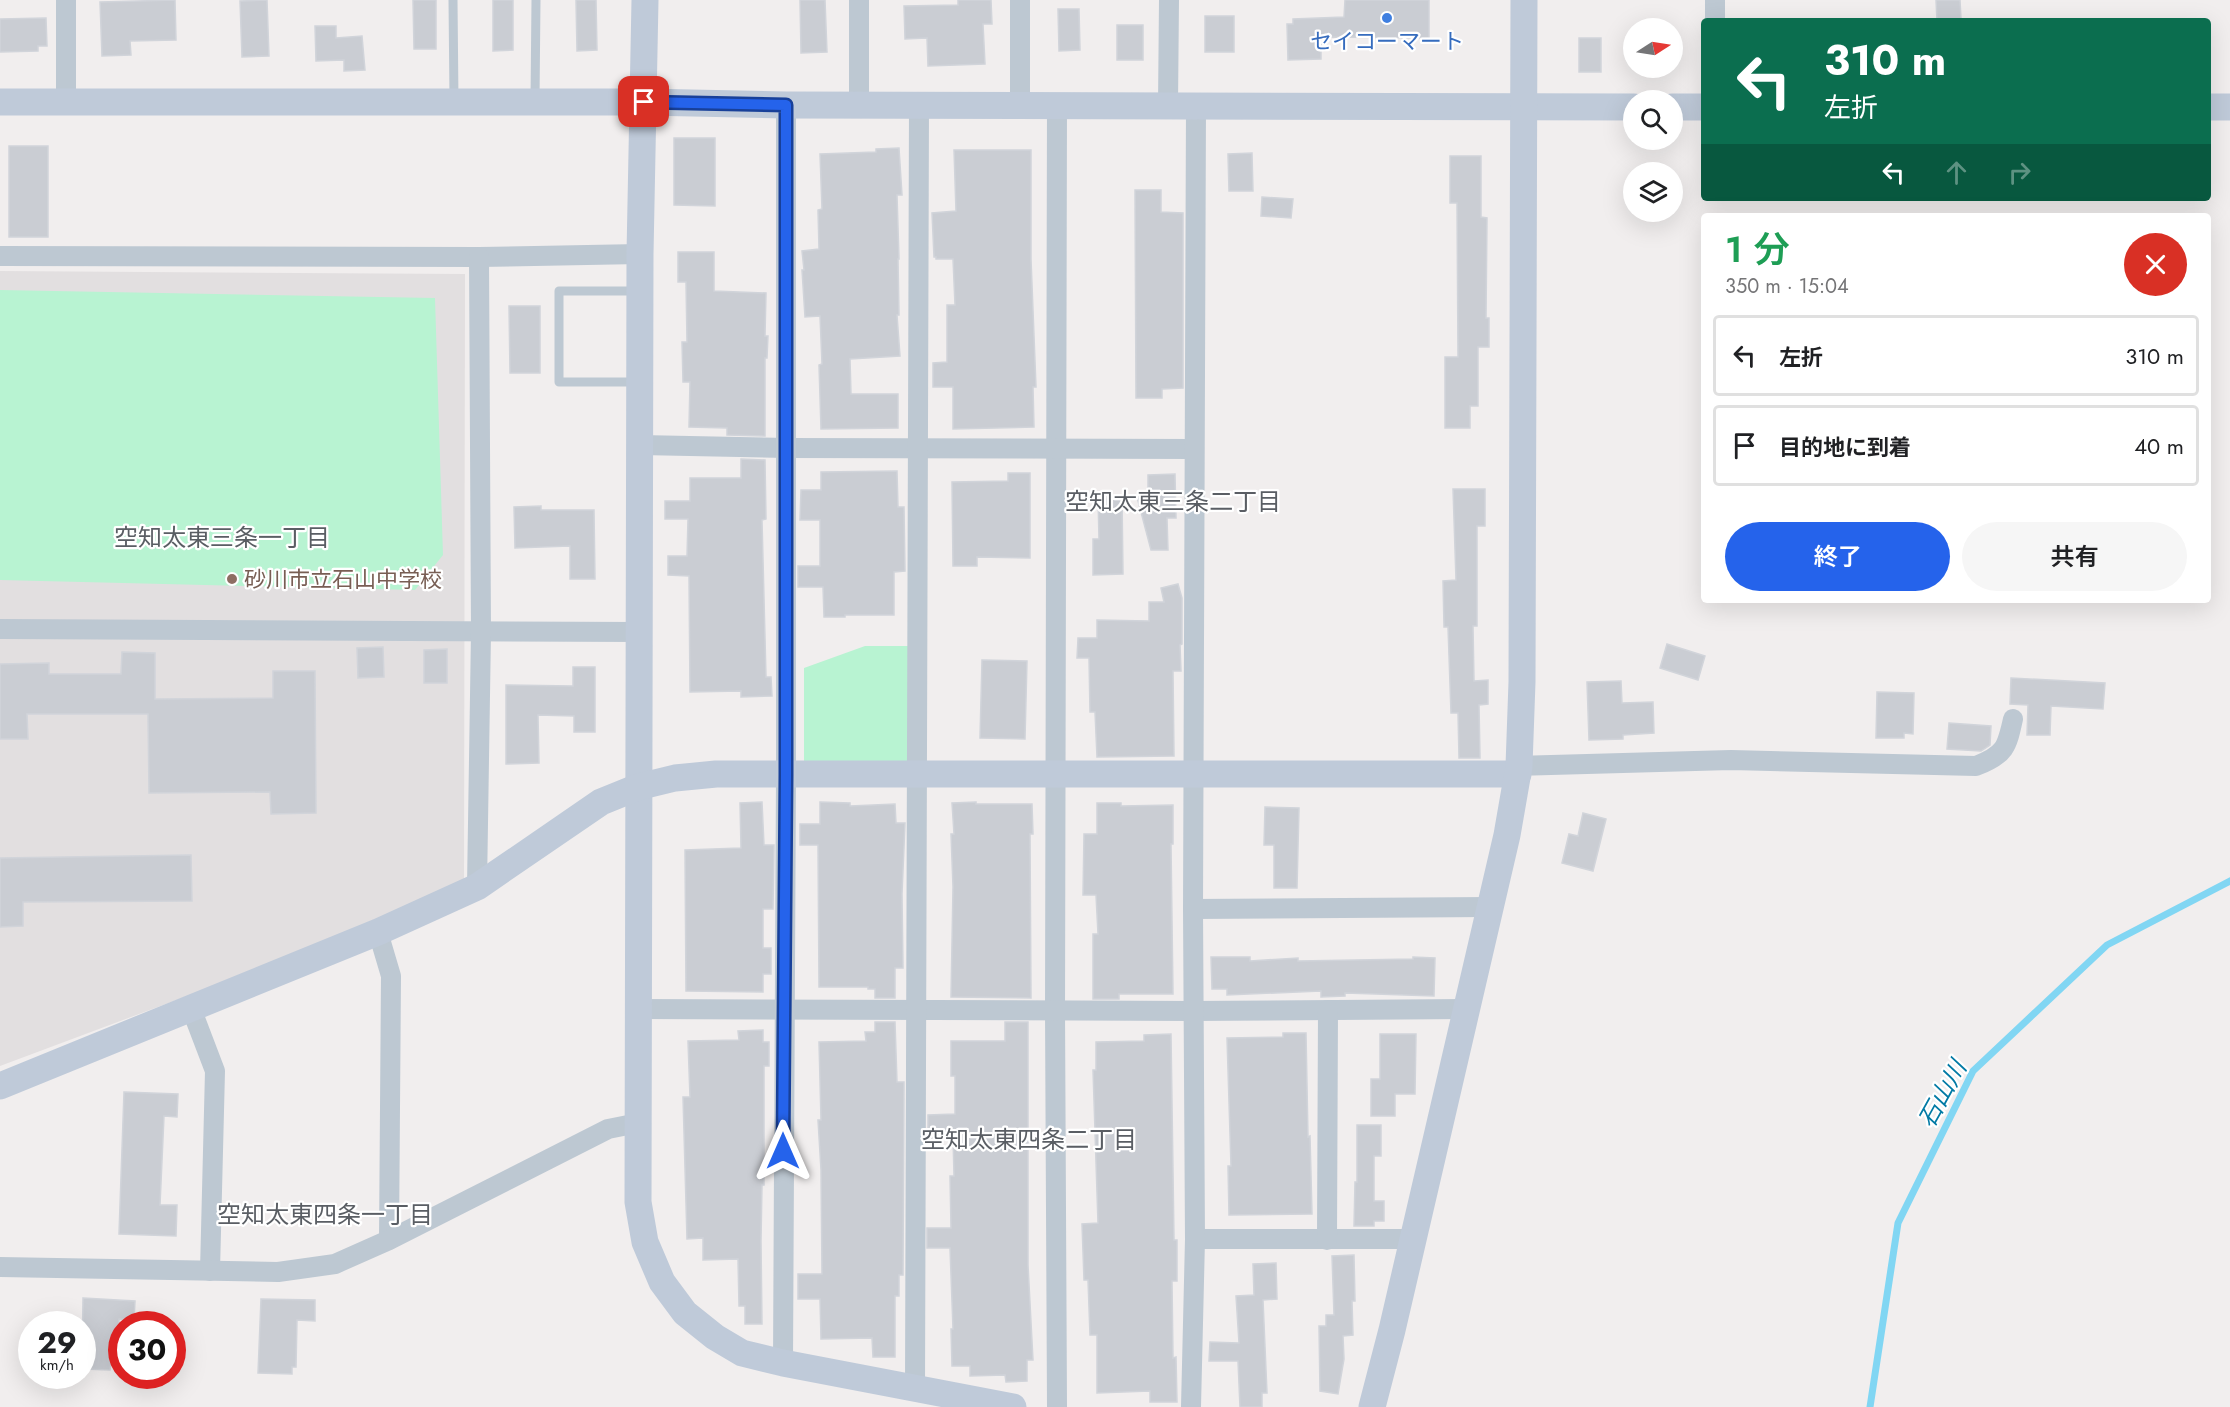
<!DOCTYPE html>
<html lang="ja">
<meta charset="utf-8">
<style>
body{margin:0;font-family:Jost,"Noto Sans JP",sans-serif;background:#f6f6f6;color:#202124;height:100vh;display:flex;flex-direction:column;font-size:22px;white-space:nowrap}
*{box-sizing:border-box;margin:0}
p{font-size:20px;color:#757577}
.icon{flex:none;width:33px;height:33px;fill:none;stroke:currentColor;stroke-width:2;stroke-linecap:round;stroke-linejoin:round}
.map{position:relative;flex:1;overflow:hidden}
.panel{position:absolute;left:1701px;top:213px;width:510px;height:390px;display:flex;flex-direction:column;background:#fff;border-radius:6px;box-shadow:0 6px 24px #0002}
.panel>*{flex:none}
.top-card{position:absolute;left:1701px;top:18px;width:510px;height:183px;border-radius:6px;box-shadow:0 6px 24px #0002;background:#0b6e4f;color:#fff;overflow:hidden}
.needle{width:39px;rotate:78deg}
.buttons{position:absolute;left:1623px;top:18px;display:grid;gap:12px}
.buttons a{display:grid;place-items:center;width:60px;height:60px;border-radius:50%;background:#fff;box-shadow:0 6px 24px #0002;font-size:30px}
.speed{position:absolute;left:18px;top:1311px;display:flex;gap:12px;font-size:30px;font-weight:700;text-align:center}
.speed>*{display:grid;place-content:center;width:78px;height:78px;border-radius:50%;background:#fff;box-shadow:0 6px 24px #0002;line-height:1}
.speed small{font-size:15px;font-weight:400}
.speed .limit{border:9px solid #d22;background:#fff;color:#111}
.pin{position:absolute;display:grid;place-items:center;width:51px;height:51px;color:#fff;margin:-26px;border-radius:12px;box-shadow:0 3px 9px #0006}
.me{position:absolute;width:66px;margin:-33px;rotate:0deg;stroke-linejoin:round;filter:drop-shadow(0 0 4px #0008)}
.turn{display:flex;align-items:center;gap:21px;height:126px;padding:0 24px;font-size:27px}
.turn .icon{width:78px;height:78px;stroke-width:2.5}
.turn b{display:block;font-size:42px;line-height:51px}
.lanes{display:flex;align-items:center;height:57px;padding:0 24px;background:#0003;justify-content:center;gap:30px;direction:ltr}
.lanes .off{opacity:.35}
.round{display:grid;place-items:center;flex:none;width:63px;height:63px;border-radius:32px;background:#f6f6f6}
.summary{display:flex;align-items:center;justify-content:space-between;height:102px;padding:0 24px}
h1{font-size:36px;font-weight:600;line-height:45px;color:#1e9e55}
.button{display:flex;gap:12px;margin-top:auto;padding:12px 24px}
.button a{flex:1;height:69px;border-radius:36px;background:#2563eb;color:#fff;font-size:24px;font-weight:600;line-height:69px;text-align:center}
.button a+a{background:#f6f6f6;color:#202124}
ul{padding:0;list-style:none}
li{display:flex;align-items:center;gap:18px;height:81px;margin:0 12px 9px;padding:0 12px;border:3px solid #e0e0e0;border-radius:6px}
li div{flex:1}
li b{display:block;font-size:22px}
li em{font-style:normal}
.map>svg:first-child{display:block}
</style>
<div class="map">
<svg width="2230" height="1407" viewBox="0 0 2230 1407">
<rect width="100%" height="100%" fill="#f1eeee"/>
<path fill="#e2dfe0" d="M 0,271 L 465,274 L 464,884 L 377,925 L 0,1066 Z"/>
<g fill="#b8f3d2">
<path d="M 0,290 L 435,298 L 443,555 L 415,590 L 0,580 Z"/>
<path d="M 865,646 L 909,646 L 908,763 L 804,763 L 804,668 Z"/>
</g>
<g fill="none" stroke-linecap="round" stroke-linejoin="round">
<path stroke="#81d6f3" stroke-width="7" d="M 1870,1407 L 1898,1223 L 1973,1071 L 2107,945 L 2230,881"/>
</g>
<g fill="#cacdd3" stroke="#d1d4da" stroke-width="1.5">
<path d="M 175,0 L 176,40 L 130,41 L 131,55 L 102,56 L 100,2 Z"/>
<path d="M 267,0 L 269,56 L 242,57 L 240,1 Z"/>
<path d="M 413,0 L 436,0 L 436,49 L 414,49 Z"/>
<path d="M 493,0 L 513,0 L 513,50 L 493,51 Z"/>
<path d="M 576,0 L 596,0 L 597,50 L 577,51 Z"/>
<path d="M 800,0 L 825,0 L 827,52 L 801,53 Z"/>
<path d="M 958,0 L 991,0 L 992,24 L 983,24 L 985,64 L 928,66 L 927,38 L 905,39 L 904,6 L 958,5 Z"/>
<path d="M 1345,0 L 1429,0 L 1429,38 L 1321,37 L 1321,59 L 1288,60 L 1287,24 L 1293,24 L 1293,19 L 1344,17 Z"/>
<path d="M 1936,0 L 1960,0 L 1961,19 L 1937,21 Z"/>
<path d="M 1058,9 L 1079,9 L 1080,50 L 1059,51 Z"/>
<rect x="1205" y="16" width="29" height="36"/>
<path d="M 46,18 L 47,46 L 38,46 L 38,51 L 0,52 L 0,19 Z"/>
<rect x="1117" y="25" width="26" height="35"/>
<path d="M 315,26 L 336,26 L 336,38 L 362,36 L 365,70 L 344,71 L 344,60 L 316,61 Z"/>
<rect x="1579" y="38" width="22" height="34"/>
<path d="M 674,138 L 715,138 L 715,206 L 674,205 Z"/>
<rect x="9" y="146" width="39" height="91"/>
<path d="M 899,148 L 902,195 L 897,195 L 899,259 L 898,259 L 899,315 L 897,315 L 900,356 L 850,359 L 851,394 L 898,394 L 898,428 L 821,429 L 819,365 L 822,364 L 820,316 L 805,317 L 802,270 L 804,270 L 802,251 L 819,249 L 818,210 L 822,209 L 820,154 L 876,152 L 876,149 Z"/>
<path d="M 954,150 L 1031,150 L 1031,259 L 1036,387 L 1033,387 L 1034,427 L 953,429 L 953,387 L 933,387 L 933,363 L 947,362 L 947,305 L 955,305 L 953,259 L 936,259 L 936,257 L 934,257 L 932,213 L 956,211 Z"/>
<path d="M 1252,153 L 1253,191 L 1229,191 L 1228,154 Z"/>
<path d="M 1450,156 L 1481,156 L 1481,217 L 1487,218 L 1486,318 L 1489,318 L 1489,347 L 1478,347 L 1478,406 L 1470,406 L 1470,428 L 1445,428 L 1445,357 L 1458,357 L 1457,203 L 1450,203 Z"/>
<path d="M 1135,190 L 1161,190 L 1161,212 L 1183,213 L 1183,388 L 1162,389 L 1162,398 L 1136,398 Z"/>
<path d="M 1262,197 L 1293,199 L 1291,218 L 1261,216 Z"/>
<path d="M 678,252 L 714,252 L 714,291 L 766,293 L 765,336 L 768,336 L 767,358 L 765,358 L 765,436 L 727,435 L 727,428 L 689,427 L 690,382 L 683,382 L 682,342 L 687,342 L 686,282 L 678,282 Z"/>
<path d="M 509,306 L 540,306 L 540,373 L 510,373 Z"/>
<path d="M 741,459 L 765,460 L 766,519 L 762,520 L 766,677 L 771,677 L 772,696 L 741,697 L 741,691 L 690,692 L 689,576 L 668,575 L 668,556 L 687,556 L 688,519 L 665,519 L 665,501 L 690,501 L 690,478 L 741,478 Z"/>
<path d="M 897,471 L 898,507 L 904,507 L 905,571 L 894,572 L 894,615 L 845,615 L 845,617 L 824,617 L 823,587 L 798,587 L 798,566 L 820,566 L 820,520 L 800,520 L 801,490 L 821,490 L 821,472 Z"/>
<path d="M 1008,473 L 1030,473 L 1030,558 L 977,557 L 977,566 L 953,566 L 952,482 L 1008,481 Z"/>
<path d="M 1175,474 L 1176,518 L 1167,518 L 1168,550 L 1151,550 L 1137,497 L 1148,497 L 1148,475 Z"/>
<path d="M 1453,489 L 1485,489 L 1485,526 L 1477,526 L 1477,626 L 1473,626 L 1474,681 L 1488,680 L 1488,704 L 1479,705 L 1480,758 L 1459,758 L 1458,713 L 1451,713 L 1448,627 L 1444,627 L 1443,581 L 1456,580 Z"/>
<path d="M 1098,497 L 1122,497 L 1123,574 L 1093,575 L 1093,539 L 1099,539 Z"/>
<path d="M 541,506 L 541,510 L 594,510 L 595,579 L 570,579 L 570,546 L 515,548 L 514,507 Z"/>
<path d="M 1178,584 L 1182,598 L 1182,644 L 1180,645 L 1181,671 L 1173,671 L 1174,756 L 1097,757 L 1095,712 L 1090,712 L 1089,658 L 1077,658 L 1078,638 L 1097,638 L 1097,620 L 1149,621 L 1149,602 L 1164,602 L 1161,588 Z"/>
<path d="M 1667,644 L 1705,656 L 1698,680 L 1660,668 Z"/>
<path d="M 383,647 L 384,677 L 358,678 L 357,648 Z"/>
<path d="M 447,649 L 447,683 L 424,683 L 424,650 Z"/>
<path d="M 122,652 L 155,653 L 155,699 L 273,698 L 273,671 L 315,671 L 316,813 L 271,814 L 270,792 L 149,793 L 148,714 L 27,714 L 28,739 L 0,739 L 0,664 L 49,663 L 49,674 L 121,674 Z"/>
<path d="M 982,660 L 1027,661 L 1025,739 L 980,738 Z"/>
<path d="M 573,667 L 595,667 L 595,732 L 574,732 L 574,716 L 538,715 L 539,763 L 506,764 L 506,685 L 573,686 Z"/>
<path d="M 2011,678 L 2105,683 L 2103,709 L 2051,706 L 2050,735 L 2027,735 L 2028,705 L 2010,704 Z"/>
<path d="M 1621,681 L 1622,703 L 1653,702 L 1654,733 L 1623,735 L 1623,739 L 1589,740 L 1587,682 Z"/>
<path d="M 1877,692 L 1914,693 L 1913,734 L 1904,733 L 1904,738 L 1876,738 Z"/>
<path d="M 1949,723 L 1991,726 L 1990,745 L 1981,751 L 1947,749 Z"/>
<path d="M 762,802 L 764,845 L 774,845 L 773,909 L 763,909 L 763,948 L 771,948 L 771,974 L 763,974 L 763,992 L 686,991 L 685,850 L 741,848 L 740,803 Z"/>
<path d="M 820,802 L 850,803 L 850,806 L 895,804 L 896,823 L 905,823 L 902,894 L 903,968 L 895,968 L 895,998 L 875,998 L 875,989 L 868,989 L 868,987 L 819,987 L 818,845 L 800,845 L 800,824 L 820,824 Z"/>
<path d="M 976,802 L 976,804 L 1032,804 L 1033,834 L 1030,834 L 1031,998 L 951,997 L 953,887 L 951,834 L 954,834 L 952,803 Z"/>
<path d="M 1097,803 L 1121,803 L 1121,806 L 1173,805 L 1173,844 L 1171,844 L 1173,994 L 1119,994 L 1119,999 L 1093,999 L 1093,934 L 1098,934 L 1096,895 L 1083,895 L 1084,834 L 1097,834 Z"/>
<path d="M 1265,807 L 1299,808 L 1297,888 L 1274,888 L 1274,845 L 1264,845 Z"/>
<path d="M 1583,813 L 1606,819 L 1593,871 L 1562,863 L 1569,834 L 1578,836 Z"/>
<path d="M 191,855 L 192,901 L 23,902 L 23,926 L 0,927 L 0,858 Z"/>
<path d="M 1211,957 L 1250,957 L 1250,961 L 1298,958 L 1298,961 L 1413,959 L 1413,957 L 1435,958 L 1434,996 L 1345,993 L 1345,996 L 1321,997 L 1321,991 L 1227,995 L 1227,989 L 1212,989 Z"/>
<path d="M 875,1022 L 895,1022 L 897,1082 L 904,1082 L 903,1275 L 899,1275 L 899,1296 L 895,1296 L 895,1357 L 873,1357 L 872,1338 L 821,1339 L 820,1299 L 798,1299 L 798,1274 L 822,1274 L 821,1170 L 818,1120 L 821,1120 L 819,1042 L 866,1041 L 865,1032 L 875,1032 Z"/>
<path d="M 1005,1022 L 1028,1022 L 1028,1265 L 1033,1360 L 1027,1360 L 1027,1381 L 1006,1382 L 1005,1375 L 970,1376 L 970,1366 L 952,1366 L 951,1329 L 953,1329 L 950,1248 L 927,1248 L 927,1228 L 951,1228 L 950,1176 L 954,1176 L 953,1137 L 928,1138 L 928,1115 L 955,1114 L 955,1076 L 951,1076 L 951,1041 L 1005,1041 Z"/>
<path d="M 763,1030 L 763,1042 L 769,1042 L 769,1066 L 764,1066 L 764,1185 L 762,1185 L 761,1241 L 762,1324 L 745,1324 L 745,1306 L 739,1306 L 738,1259 L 703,1260 L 703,1238 L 687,1239 L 683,1097 L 690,1097 L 688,1041 L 739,1040 L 738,1031 Z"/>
<path d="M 1283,1033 L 1306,1033 L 1308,1137 L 1310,1136 L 1312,1214 L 1229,1215 L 1228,1166 L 1231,1166 L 1227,1038 L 1283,1037 Z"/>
<path d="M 1171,1034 L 1174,1240 L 1177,1240 L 1177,1281 L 1172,1281 L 1173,1358 L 1176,1357 L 1177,1402 L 1150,1402 L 1150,1391 L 1097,1393 L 1097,1335 L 1090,1335 L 1088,1280 L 1084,1280 L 1082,1224 L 1098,1223 L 1093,1070 L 1096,1070 L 1096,1042 L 1144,1041 L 1144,1035 Z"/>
<path d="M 1380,1034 L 1416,1034 L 1415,1094 L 1395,1094 L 1395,1116 L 1371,1116 L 1371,1079 L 1380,1079 Z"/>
<path d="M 124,1092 L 178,1094 L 177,1117 L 164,1116 L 160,1205 L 177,1205 L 176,1236 L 119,1234 Z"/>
<path d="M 1357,1125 L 1381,1125 L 1381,1156 L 1374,1156 L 1374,1201 L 1384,1201 L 1384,1221 L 1374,1221 L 1374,1226 L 1354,1226 L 1355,1182 L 1357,1182 Z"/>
<path d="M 1354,1255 L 1355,1301 L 1352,1301 L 1353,1335 L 1343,1336 L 1344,1359 L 1338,1394 L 1320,1391 L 1319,1326 L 1326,1326 L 1326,1315 L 1334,1315 L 1332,1256 Z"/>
<path d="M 1276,1263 L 1277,1299 L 1263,1300 L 1267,1393 L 1262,1393 L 1262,1407 L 1240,1407 L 1238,1361 L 1209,1361 L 1210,1342 L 1239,1343 L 1236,1296 L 1254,1295 L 1253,1264 Z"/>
<path d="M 83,1298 L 135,1301 L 134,1320 L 119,1319 L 117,1362 L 111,1362 L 110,1370 L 82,1369 Z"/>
<path d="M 261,1299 L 315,1300 L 315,1321 L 297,1320 L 296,1367 L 292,1367 L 292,1374 L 258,1373 Z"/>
</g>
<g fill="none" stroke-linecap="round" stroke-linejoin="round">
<g stroke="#bdc8d2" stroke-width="9">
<path d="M 453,0 L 454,100"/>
<path d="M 535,100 L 536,0"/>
<path d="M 637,382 L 559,382 L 559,291 L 637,291"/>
</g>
<g stroke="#bdc8d2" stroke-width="20">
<path d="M 859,0 L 859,105"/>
<path d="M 1020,0 L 1020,105"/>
<path d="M 1715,21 L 1715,0"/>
<path d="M 66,102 L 66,0"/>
<path d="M 1057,105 L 1055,1010 L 1057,1407"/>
<path d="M 1168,105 L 1169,0"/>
<path d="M 0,256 L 479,257 L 640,254"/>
<path d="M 640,445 L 786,448 L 1193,449"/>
<path d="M 0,629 L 639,632"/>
<path d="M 1519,766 L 1731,760 L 1976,766 C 2005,755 2007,747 2013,719"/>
<path d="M 477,887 L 481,632 L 479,257"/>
<path d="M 1193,909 L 1490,907"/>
<path d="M 378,932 L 391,976 L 389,1240"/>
<path d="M 191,1008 L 215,1071 L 210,1271"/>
<path d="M 638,1009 L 1192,1011 L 1466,1009"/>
<path d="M 1195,1239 L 1412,1239"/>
<path d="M 1327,1240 L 1328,1010"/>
<path d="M 0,1267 L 278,1272 L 335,1264 L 389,1240 L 608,1129 L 638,1123"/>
<path d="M 783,1363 L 786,775 L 786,105"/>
<path d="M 915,1388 L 919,105"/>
<path d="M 1191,1407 L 1195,1239 L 1193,909 L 1196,105"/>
</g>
<g stroke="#bfcad9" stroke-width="27">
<path d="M 645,0 L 640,254 L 638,1202 L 645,1242 L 662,1282 L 685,1313 L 715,1337 L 742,1353 L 783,1363 L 1013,1407"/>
<path d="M 0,102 L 644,102 L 786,105 L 1634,107"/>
<path d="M 1672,107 L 1704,107"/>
<path d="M 2208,107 L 2230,107"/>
<path d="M 0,1086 L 378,932 L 477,887 L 601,802 L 638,787 L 675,778 L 716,774 L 1518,774"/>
<path d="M 1372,1407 L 1392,1330 L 1507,835 L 1519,766 L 1522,682 L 1524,0"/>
</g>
</g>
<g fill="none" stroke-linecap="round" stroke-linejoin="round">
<defs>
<path id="route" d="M 644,102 L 786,105 L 786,775 L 783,1151"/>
</defs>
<use href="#route" stroke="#184099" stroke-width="15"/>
<use href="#route" stroke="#2563eb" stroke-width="10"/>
</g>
<circle fill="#3f7fe0" stroke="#fff" stroke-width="2" cx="1387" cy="18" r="6"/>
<circle fill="#8d6e63" stroke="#fff" stroke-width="2" cx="232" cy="579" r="6"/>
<g text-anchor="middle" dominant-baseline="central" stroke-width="4.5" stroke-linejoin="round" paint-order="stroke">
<g font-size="22" fill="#366cbe" stroke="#fff">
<text x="1387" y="41">セイコーマート</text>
</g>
<g font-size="22" fill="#785e54" stroke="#fff" text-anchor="start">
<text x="244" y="579">砂川市立石山中学校</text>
</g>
<g font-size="24" fill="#5a5e64" stroke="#fff">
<text x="1173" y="501">空知太東三条二丁目</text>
<text x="222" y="537">空知太東三条一丁目</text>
<text x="1029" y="1139">空知太東四条二丁目</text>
<text x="325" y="1214">空知太東四条一丁目</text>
</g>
<g font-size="24" font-style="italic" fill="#027aa5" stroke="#fff">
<text transform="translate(1942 1094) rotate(-61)">石山川</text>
</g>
</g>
</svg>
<div class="buttons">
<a><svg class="needle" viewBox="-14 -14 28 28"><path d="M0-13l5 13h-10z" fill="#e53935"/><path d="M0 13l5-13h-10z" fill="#757577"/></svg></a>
<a><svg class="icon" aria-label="search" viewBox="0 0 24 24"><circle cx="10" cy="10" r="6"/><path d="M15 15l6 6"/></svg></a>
<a><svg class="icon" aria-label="layers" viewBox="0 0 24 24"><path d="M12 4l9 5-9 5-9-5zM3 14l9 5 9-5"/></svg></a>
</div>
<div class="speed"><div>29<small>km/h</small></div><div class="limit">30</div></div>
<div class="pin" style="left:644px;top:102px;background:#d93025"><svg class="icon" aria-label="arrive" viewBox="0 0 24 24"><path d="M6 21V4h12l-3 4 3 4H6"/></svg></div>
<svg class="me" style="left:783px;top:1151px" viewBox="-20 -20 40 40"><path d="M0-17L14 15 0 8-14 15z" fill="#2563eb" stroke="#fff" stroke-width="4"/></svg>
<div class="top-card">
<div class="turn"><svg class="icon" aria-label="left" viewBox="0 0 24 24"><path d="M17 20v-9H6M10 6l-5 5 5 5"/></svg><div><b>310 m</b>左折</div></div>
<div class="lanes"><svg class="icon" aria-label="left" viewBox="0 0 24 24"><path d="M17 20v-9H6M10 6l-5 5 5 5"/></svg><svg class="icon off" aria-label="ahead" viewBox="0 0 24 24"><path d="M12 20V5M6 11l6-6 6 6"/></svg><svg class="icon off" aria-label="right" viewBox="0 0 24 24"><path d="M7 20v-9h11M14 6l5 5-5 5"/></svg></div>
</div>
<section class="panel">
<div class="summary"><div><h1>1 分</h1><p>350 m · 15:04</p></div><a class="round" style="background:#d93025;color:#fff"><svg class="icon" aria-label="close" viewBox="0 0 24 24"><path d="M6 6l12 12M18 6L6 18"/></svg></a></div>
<ul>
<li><svg class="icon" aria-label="left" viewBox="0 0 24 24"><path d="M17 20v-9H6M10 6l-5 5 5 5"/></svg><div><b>左折</b></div><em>310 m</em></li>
<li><svg class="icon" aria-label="arrive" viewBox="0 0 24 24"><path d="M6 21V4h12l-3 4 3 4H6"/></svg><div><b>目的地に到着</b></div><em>40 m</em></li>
</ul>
<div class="button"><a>終了</a><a>共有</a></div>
</section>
</div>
